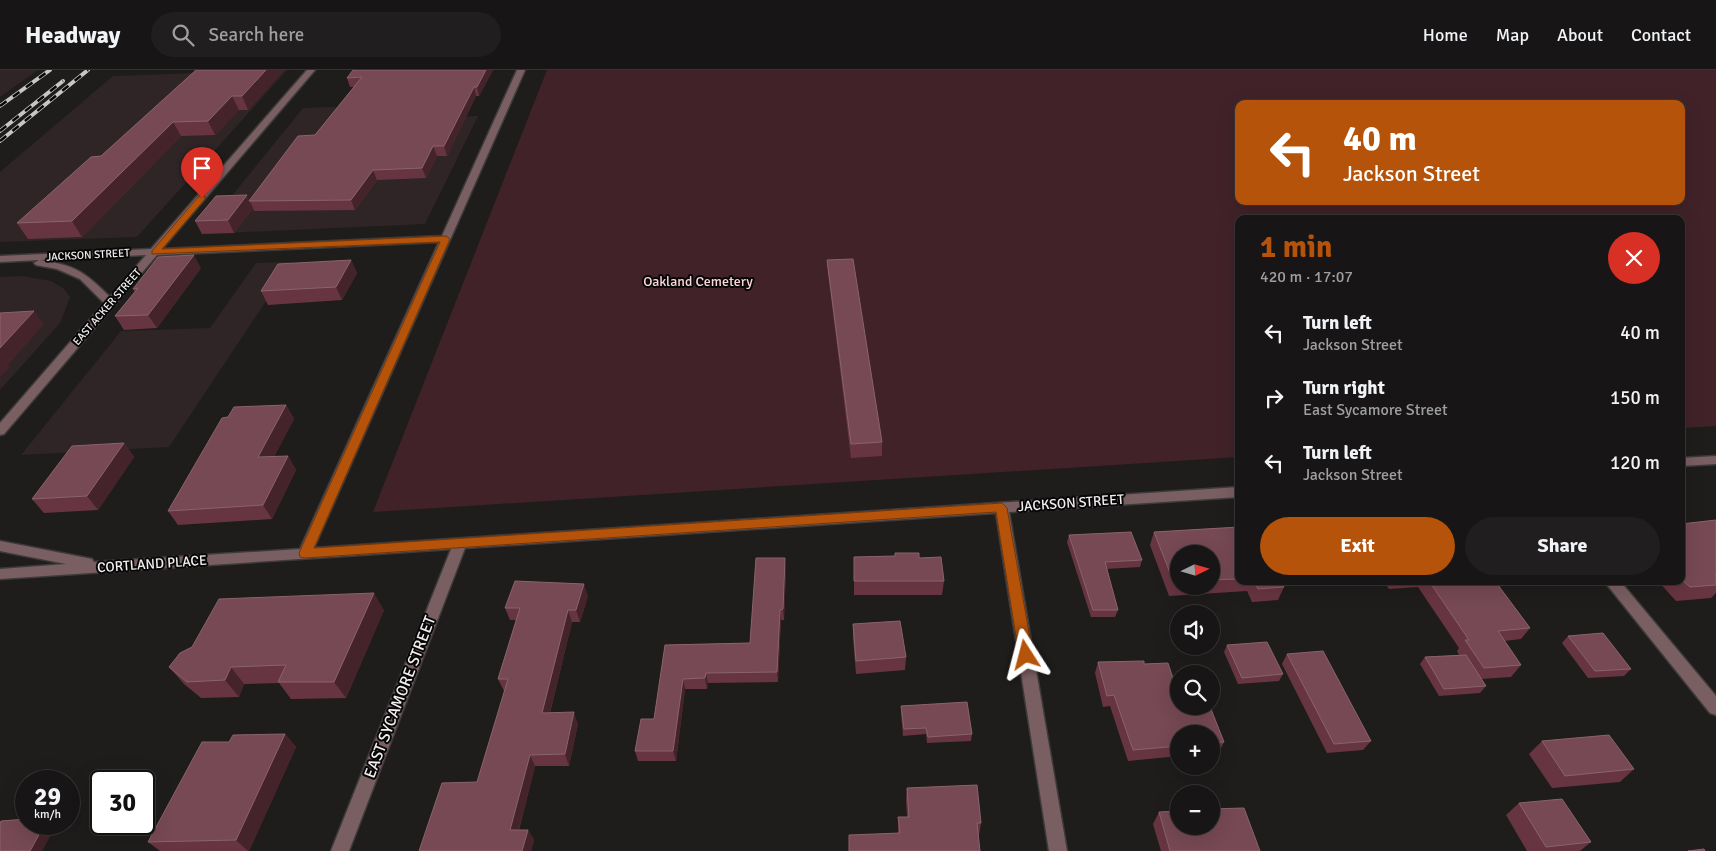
<!DOCTYPE html>
<meta charset="utf-8">
<style>
body{margin:0;font-family:Signika,sans-serif;background:#201e1e;color:#f1f3f6;height:100vh;display:flex;flex-direction:column;font-size:19px;white-space:nowrap}
*{box-sizing:border-box;margin:0}
p{font-size:16px;color:#9e9fa0}
.icon{flex:none;width:28px;height:28px;fill:none;stroke:currentColor;stroke-width:2;stroke-linecap:round;stroke-linejoin:round}
.map{position:relative;flex:1;overflow:hidden}
.panel{position:absolute;left:1235px;top:145px;width:450px;height:370px;display:flex;flex-direction:column;background:#171515;border-radius:10px;box-shadow:0 5px 20px #0002,0 0 0 1px #363434}
.panel>*{flex:none}
.top-card{position:absolute;left:1235px;top:30px;width:450px;height:105px;border-radius:10px;box-shadow:0 5px 20px #0002,0 0 0 1px #363434;background:#b45309;color:#fff;overflow:hidden}
.needle{width:32px;rotate:85deg}
.fabs{position:absolute;left:1170px;top:475px;display:grid;gap:10px}
.fabs a{display:grid;place-items:center;width:50px;height:50px;border-radius:50%;background:#171515;box-shadow:0 5px 20px #0002,0 0 0 1px #363434;font-size:25px}
.speed{position:absolute;left:15px;top:700px;display:flex;gap:10px;font-size:25px;font-weight:700;text-align:center}
.speed>*{display:grid;place-content:center;width:65px;height:65px;border-radius:50%;background:#171515;box-shadow:0 5px 20px #0002,0 0 0 1px #363434;line-height:1}
.speed small{font-size:12px;font-weight:400}
.speed .limit{border:2px solid #111;border-radius:8px;background:#fff;color:#111}
.pin{position:absolute;display:grid;place-items:center;width:42px;height:42px;color:#fff;margin:-51px -21px;border-radius:50% 50% 50% 0;rotate:-45deg;box-shadow:0 0 5px #0007}
.pin .icon{rotate:45deg}
.me{position:absolute;width:55px;margin:-28px;rotate:351deg;stroke-linejoin:round;filter:drop-shadow(0 0 4px #0008)}
.turn{display:flex;align-items:center;gap:18px;height:105px;padding:0 25px;font-size:22px}
.turn .icon{width:65px;height:65px;stroke-width:2.5}
.turn b{display:block;font-size:35px;line-height:42px}
.round{display:grid;place-items:center;flex:none;width:52px;height:52px;border-radius:26px;background:#201e1e}
.head{display:flex;align-items:center;justify-content:space-between;height:85px;padding:0 25px}
h1{font-size:30px;font-weight:700;line-height:38px;color:#b45309}
.cta{display:flex;gap:10px;margin-top:auto;padding:10px 25px}
.cta a{flex:1;height:58px;border-radius:30px;background:#b45309;color:#fff;font-size:20px;font-weight:700;line-height:58px;text-align:center}
.cta a+a{background:#201e1e;color:#f1f3f6}
ul{padding:0;list-style:none}
li{display:flex;align-items:center;gap:15px;height:65px;padding:0 25px}
li div{flex:1}
li b{display:block;font-size:19px}
li em{font-style:normal}
header{display:flex;align-items:center;gap:30px;box-sizing:border-box;height:70px;padding:0 25px;background:#171515;border-bottom:1px solid #363434}
header strong{font-size:24px}
nav{display:flex;gap:28px;margin-inline-start:auto;font-size:18px}
.search{width:350px;height:45px;background:#201e1e;display:flex;align-items:center;gap:12px;box-sizing:border-box;padding:0 18px;border-radius:28px;color:#9e9fa0;font-size:19px}
.map>svg:first-child{display:block}
</style>
<header>
<strong>Headway</strong>
<div class="search"><svg class="icon" aria-label="search" viewBox="0 0 24 24"><circle cx="10" cy="10" r="6"/><path d="M15 15l6 6"/></svg>Search here</div>
<nav><a>Home</a><a>Map</a><a>About</a><a>Contact</a></nav>
</header>
<div class="map">
<svg width="1716" height="781" viewBox="0 0 1716 781">
<rect width="100%" height="100%" fill="#1f1c1c"/>
<g fill="#2f2526">
<path d="M 0,0 L 38,0 L 0,27 Z"/>
<path d="M 287,0 L 137,167 L 0,172 L 0,102 L 113,6 Z"/>
<path d="M 394,35 L 385,50 L 478,46 L 425,154 L 201,164 L 303,38 Z"/>
<path d="M 292,192 L 169,377 L 21,385 L 121,261 L 210,258 L 256,193 Z"/>
<path d="M 22,206 L 51,211 L 63,218 L 70,227 L 60,253 L 0,320 L 0,207 Z"/>
</g>
<path fill="#412229" fill-rule="evenodd" d="M 547,0 L 1716,0 L 1716,356 L 1681,358 L 1681,149 L 1239,149 L 1239,387 L 373,442 ZM 1239,34 L 1681,34 L 1681,131 L 1239,131 Z"/>
<g fill="none" stroke-linecap="round" stroke-linejoin="round">
<defs>
<g id="minor">
<path d="M 307,0 L 315,0 L 162,179 L 442,166 L 517,0 L 525,0 L 314,478 L 1239,417 L 1239,427 L 1009,442 L 1067,781 L 1049,781 L 996,443 L 465,478 L 349,781 L 331,781 L 451,479 L 0,509 L 0,499 L 66,494 L 0,481 L 0,471 L 87,488 L 92,489 L 94,492 L 300,479 L 439,172 L 157,185 L 4,364 L 0,365 L 0,353 L 104,233 L 80,209 L 57,199 L 36,195 L 34,193 L 39,190 L 0,192 L 0,186 L 151,179 ZM 146,185 L 110,227 C 85,202 75,195 40,190 Z"/>
<path d="M 1716,386 L 1716,394 L 1681,396 L 1681,388 Z"/>
<path d="M 1604,511 L 1620,511 L 1716,626 L 1716,645 L 1710,643 Z"/>
</g>
</defs>
<use href="#minor" stroke="#3d3a3a" stroke-width="3"/>
<use href="#minor" fill="#795e62" fill-rule="evenodd"/>
<defs>
<g id="rail">
<path d="M 0,36 L 50,0"/>
<path d="M 0,61 L 63,11"/>
<path d="M 0,71 L 88,0"/>
</g>
</defs>
<use href="#rail" stroke="#c8c5c5" stroke-width="4"/>
<use href="#rail" stroke="#080707" stroke-width="2.5" stroke-dasharray="8" stroke-linecap="butt"/>
</g>
<g fill="#673541" fill-rule="evenodd">
<path d="M 196,0 L 284,0 L 248,40 L 239,40 L 215,65 L 181,66 L 82,167 L 28,169 L 17,153 L 101,86 Z"/>
<path d="M 493,0 L 479,26 L 476,26 L 447,86 L 437,86 L 426,108 L 377,110 L 355,140 L 254,141 L 253,138 L 234,163 L 202,164 L 195,151 L 250,130 L 315,65 L 354,17 L 350,17 L 347,8 Z"/>
<path d="M 351,190 L 357,203 L 342,230 L 268,235 L 261,221 Z"/>
<path d="M 827,190 L 882,372 L 882,386 L 851,388 L 828,203 Z"/>
<path d="M 201,198 L 157,258 L 124,260 L 115,246 L 135,222 L 133,219 Z"/>
<path d="M 286,335 L 294,349 L 274,386 L 288,386 L 296,400 L 272,449 L 178,455 L 168,441 L 228,347 Z"/>
<path d="M 124,373 L 134,387 L 98,440 L 44,443 L 32,429 Z"/>
<path d="M 1716,450 L 1716,523 L 1711,528 L 1676,531 L 1658,511 L 1681,511 L 1681,454 Z"/>
<path d="M 1239,457 L 1239,511 L 1281,511 L 1284,517 L 1278,530 L 1252,532 L 1247,521 L 1169,526 L 1150,475 L 1154,462 ZM 1179,484 L 1211,484 L 1211,516 L 1179,516 Z"/>
<path d="M 1069,465 L 1142,490 L 1140,497 L 1106,499 L 1118,540 L 1115,547 L 1091,547 L 1067,472 Z"/>
<path d="M 895,483 L 919,488 L 944,511 L 942,525 L 854,525 L 854,487 L 895,486 Z"/>
<path d="M 786,499 L 784,550 L 781,550 L 778,612 L 708,613 L 707,619 L 685,619 L 676,691 L 638,691 L 635,681 L 654,649 L 665,575 L 750,573 Z"/>
<path d="M 1384,511 L 1495,511 L 1530,558 L 1521,569 L 1504,571 L 1521,595 L 1511,607 L 1481,609 L 1486,616 L 1480,623 L 1439,626 L 1420,594 L 1425,587 L 1459,585 L 1457,581 L 1459,578 L 1418,517 L 1389,519 Z"/>
<path d="M 588,526 L 580,552 L 572,552 L 550,643 L 578,654 L 569,696 L 535,696 L 519,760 L 528,760 L 534,770 L 531,781 L 477,712 L 505,621 L 504,621 L 498,609 L 516,550 L 510,550 L 505,538 Z"/>
<path d="M 384,540 L 346,628 L 291,629 L 279,613 L 244,614 L 239,627 L 201,628 L 184,614 L 169,597 Z"/>
<path d="M 853,554 L 906,587 L 905,600 L 856,604 L 853,568 Z"/>
<path d="M 1568,566 L 1631,599 L 1624,606 L 1588,608 L 1562,573 Z"/>
<path d="M 1227,575 L 1283,604 L 1279,611 L 1238,614 L 1224,582 Z"/>
<path d="M 1287,584 L 1371,671 L 1363,680 L 1327,683 L 1282,594 Z"/>
<path d="M 1098,592 L 1144,594 L 1184,642 L 1224,672 L 1219,682 L 1211,683 L 1211,664 L 1179,664 L 1179,686 L 1128,691 L 1110,636 L 1103,637 L 1095,603 Z"/>
<path d="M 901,636 L 972,664 L 971,671 L 927,673 L 926,664 L 903,666 L 901,643 Z"/>
<path d="M 285,664 L 296,677 L 249,781 L 160,781 L 148,772 L 229,672 Z"/>
<path d="M 1542,671 L 1634,699 L 1620,712 L 1552,718 L 1529,684 Z"/>
<path d="M 907,718 L 981,753 L 979,765 L 898,764 L 898,747 L 907,747 L 906,730 Z"/>
<path d="M 1519,733 L 1591,772 L 1580,781 L 1527,781 L 1506,745 Z"/>
<path d="M 1159,742 L 1260,781 L 1161,781 L 1153,754 Z"/>
</g>
<g fill="#44232a">
<path d="M 266,0 L 284,0 L 248,40 L 242,26 Z"/>
<path d="M 486,0 L 493,0 L 479,26 L 477,17 Z"/>
<path d="M 474,17 L 476,26 L 447,86 L 444,76 Z"/>
<path d="M 232,26 L 239,40 L 215,65 L 208,51 Z"/>
<path d="M 173,52 L 181,66 L 82,167 L 72,151 Z"/>
<path d="M 433,76 L 437,86 L 426,108 L 422,98 Z"/>
<path d="M 373,100 L 377,110 L 355,140 L 351,130 Z"/>
<path d="M 247,125 L 253,138 L 234,163 L 228,150 Z"/>
<path d="M 194,185 L 201,198 L 157,258 L 148,245 Z"/>
<path d="M 351,190 L 357,203 L 342,230 L 336,217 Z"/>
<path d="M 34,241 L 44,254 L 8,295 L 10,297 L 0,307 L 0,278 Z"/>
<path d="M 286,335 L 294,349 L 267,401 L 258,387 Z"/>
<path d="M 124,373 L 134,387 L 98,440 L 87,426 Z"/>
<path d="M 288,386 L 296,400 L 272,449 L 263,435 Z"/>
<path d="M 785,488 L 786,499 L 784,550 L 783,539 Z"/>
<path d="M 584,514 L 588,526 L 580,552 L 576,540 Z"/>
<path d="M 374,523 L 384,540 L 346,628 L 334,612 Z"/>
<path d="M 568,540 L 572,552 L 547,654 L 542,643 Z"/>
<path d="M 780,540 L 781,550 L 778,612 L 777,602 Z"/>
<path d="M 231,597 L 244,614 L 239,627 L 225,610 Z"/>
<path d="M 706,603 L 708,613 L 707,619 L 705,608 Z"/>
<path d="M 683,609 L 685,619 L 676,691 L 673,681 Z"/>
<path d="M 574,642 L 578,654 L 569,696 L 565,684 Z"/>
<path d="M 285,664 L 296,677 L 249,781 L 248,781 L 236,770 Z"/>
<path d="M 530,685 L 535,696 L 516,770 L 510,760 Z"/>
<path d="M 45,754 L 57,754 L 42,781 L 30,781 Z"/>
<path d="M 528,760 L 534,770 L 531,781 L 522,781 Z"/>
</g>
<g fill="#764954" stroke="#8a636c">
<path d="M 196,0 L 266,0 L 242,26 L 232,26 L 208,51 L 173,52 L 72,151 L 17,153 L 91,87 L 101,86 Z"/>
<path d="M 353,0 L 486,0 L 477,17 L 474,17 L 444,76 L 433,76 L 422,98 L 373,100 L 351,130 L 249,131 L 298,66 L 315,65 L 362,7 L 347,8 Z"/>
<path d="M 247,125 L 228,150 L 195,151 L 216,126 Z"/>
<path d="M 194,185 L 148,245 L 115,246 L 138,218 L 133,219 L 158,187 Z"/>
<path d="M 853,189 L 882,372 L 851,374 L 827,190 Z"/>
<path d="M 351,190 L 336,217 L 261,221 L 278,194 Z"/>
<path d="M 34,241 L 0,278 L 0,243 Z"/>
<path d="M 286,335 L 258,387 L 288,386 L 263,435 L 168,441 L 222,348 L 228,347 L 234,337 Z"/>
<path d="M 124,373 L 87,426 L 32,429 L 72,376 Z"/>
<path d="M 1716,450 L 1716,505 L 1715,505 L 1716,506 L 1716,515 L 1690,517 L 1681,509 L 1681,454 Z"/>
<path d="M 1239,457 L 1239,509 L 1211,510 L 1211,484 L 1179,484 L 1179,512 L 1174,513 L 1154,462 Z"/>
<path d="M 1131,462 L 1142,490 L 1105,492 L 1118,540 L 1093,540 L 1069,465 Z"/>
<path d="M 895,483 L 919,483 L 919,488 L 941,487 L 944,511 L 854,511 L 854,487 L 895,486 Z"/>
<path d="M 756,488 L 785,488 L 783,539 L 780,540 L 777,602 L 706,603 L 705,608 L 683,609 L 673,681 L 635,681 L 641,649 L 654,649 L 665,575 L 750,573 Z"/>
<path d="M 515,511 L 584,514 L 576,540 L 568,540 L 542,643 L 574,642 L 565,684 L 530,685 L 510,760 L 528,760 L 522,781 L 419,781 L 442,713 L 477,712 L 508,609 L 498,609 L 520,538 L 505,538 Z"/>
<path d="M 1254,511 L 1281,511 L 1284,517 L 1258,519 Z"/>
<path d="M 1429,511 L 1495,511 L 1530,558 L 1498,561 L 1521,595 L 1484,598 L 1465,570 L 1469,570 Z"/>
<path d="M 374,523 L 334,612 L 278,612 L 286,595 L 231,597 L 225,610 L 187,612 L 169,597 L 180,583 L 192,577 L 219,529 Z"/>
<path d="M 900,551 L 906,587 L 856,591 L 853,554 Z"/>
<path d="M 1603,563 L 1631,599 L 1595,601 L 1568,566 Z"/>
<path d="M 1267,572 L 1283,604 L 1242,608 L 1227,575 Z"/>
<path d="M 1323,581 L 1371,671 L 1334,674 L 1287,584 Z"/>
<path d="M 1466,585 L 1486,616 L 1444,619 L 1425,587 Z"/>
<path d="M 1144,591 L 1144,594 L 1168,593 L 1179,627 L 1179,636 L 1182,636 L 1184,642 L 1211,639 L 1224,672 L 1211,673 L 1211,664 L 1179,664 L 1179,676 L 1133,680 L 1114,625 L 1107,626 L 1098,592 Z"/>
<path d="M 967,632 L 972,664 L 928,667 L 926,658 L 904,659 L 901,636 Z"/>
<path d="M 285,664 L 236,770 L 148,772 L 202,672 L 229,672 L 233,665 Z"/>
<path d="M 1609,665 L 1634,699 L 1565,706 L 1542,671 Z"/>
<path d="M 977,715 L 981,753 L 977,753 L 980,781 L 849,781 L 849,765 L 900,763 L 898,747 L 909,747 L 907,718 Z"/>
<path d="M 1562,729 L 1591,772 L 1546,777 L 1519,733 Z"/>
<path d="M 1244,738 L 1260,781 L 1170,781 L 1159,742 L 1179,741 L 1179,756 L 1211,756 L 1211,739 Z"/>
<path d="M 26,749 L 26,754 L 45,754 L 30,781 L 0,781 L 0,754 L 1,751 Z"/>
<path d="M 1704,779 L 1705,781 L 1688,781 Z"/>
</g>
<path fill="#b45309" stroke="#753606" d="M 202,125 L 205,126 L 205,129 L 162,179 L 446,166 L 450,169 L 314,478 L 1002,433 L 1007,438 L 1033,585 L 1031,589 L 1026,591 L 1021,589 L 1019,585 L 996,442 L 305,488 L 300,487 L 299,483 L 440,172 L 152,184 L 152,181 L 199,126 Z"/>
<g text-anchor="middle" dominant-baseline="central" stroke-width="4" stroke-linejoin="round" paint-order="stroke">
<g font-size="11" fill="#f2f0f0" stroke="#080707">
<text transform="translate(88 185) rotate(-3)">JACKSON STREET</text>
<text transform="translate(107 237) rotate(-49)">EAST ACKER STREET</text>
</g>
<g font-size="14" fill="#fdd7dd" stroke="#080707">
<text x="698" y="211">Oakland Cemetery</text>
</g>
<g font-size="14" fill="#f2f0f0" stroke="#080707">
<text transform="translate(1071 433) rotate(-4)">JACKSON STREET</text>
<text transform="translate(152 494) rotate(-4)">CORTLAND PLACE</text>
</g>
<g font-size="16" fill="#f2f0f0" stroke="#080707">
<text transform="translate(400 627) rotate(-69)">EAST SYCAMORE STREET</text>
</g>
</g>
</svg>
<div class="fabs">
<a><svg class="needle" viewBox="-14 -14 28 28"><path d="M0-13l5 13h-10z" fill="#e53935"/><path d="M0 13l5-13h-10z" fill="#9e9fa0"/></svg></a>
<a><svg class="icon" aria-label="sound" viewBox="0 0 24 24"><path d="M4 9h4l5-4v14l-5-4H4zM17 9q2 3 0 6"/></svg></a>
<a><svg class="icon" aria-label="search" viewBox="0 0 24 24"><circle cx="10" cy="10" r="6"/><path d="M15 15l6 6"/></svg></a>
<a>+</a>
<a>−</a>
</div>
<div class="speed"><div>29<small>km/h</small></div><div class="limit">30</div></div>
<div class="pin" style="left:202px;top:128px;background:#d93025"><svg class="icon" aria-label="arrive" viewBox="0 0 24 24"><path d="M6 21V4h12l-3 4 3 4H6"/></svg></div>
<svg class="me" style="left:1026px;top:585px" viewBox="-20 -20 40 40"><path d="M0-17L14 15 0 8-14 15z" fill="#b45309" stroke="#fff" stroke-width="4"/></svg>
<div class="top-card">
<div class="turn"><svg class="icon" aria-label="left" viewBox="0 0 24 24"><path d="M17 20v-9H6M10 6l-5 5 5 5"/></svg><div><b>40 m</b>Jackson Street</div></div>
</div>
<section class="panel">
<div class="head"><div><h1>1 min</h1><p>420 m · 17:07</p></div><a class="round" style="background:#d93025;color:#fff"><svg class="icon" aria-label="close" viewBox="0 0 24 24"><path d="M6 6l12 12M18 6L6 18"/></svg></a></div>
<ul>
<li><svg class="icon" aria-label="left" viewBox="0 0 24 24"><path d="M17 20v-9H6M10 6l-5 5 5 5"/></svg><div><b>Turn left</b><p>Jackson Street</p></div><em>40 m</em></li>
<li><svg class="icon" aria-label="right" viewBox="0 0 24 24"><path d="M7 20v-9h11M14 6l5 5-5 5"/></svg><div><b>Turn right</b><p>East Sycamore Street</p></div><em>150 m</em></li>
<li><svg class="icon" aria-label="left" viewBox="0 0 24 24"><path d="M17 20v-9H6M10 6l-5 5 5 5"/></svg><div><b>Turn left</b><p>Jackson Street</p></div><em>120 m</em></li>
</ul>
<div class="cta"><a>Exit</a><a>Share</a></div>
</section>
</div>
